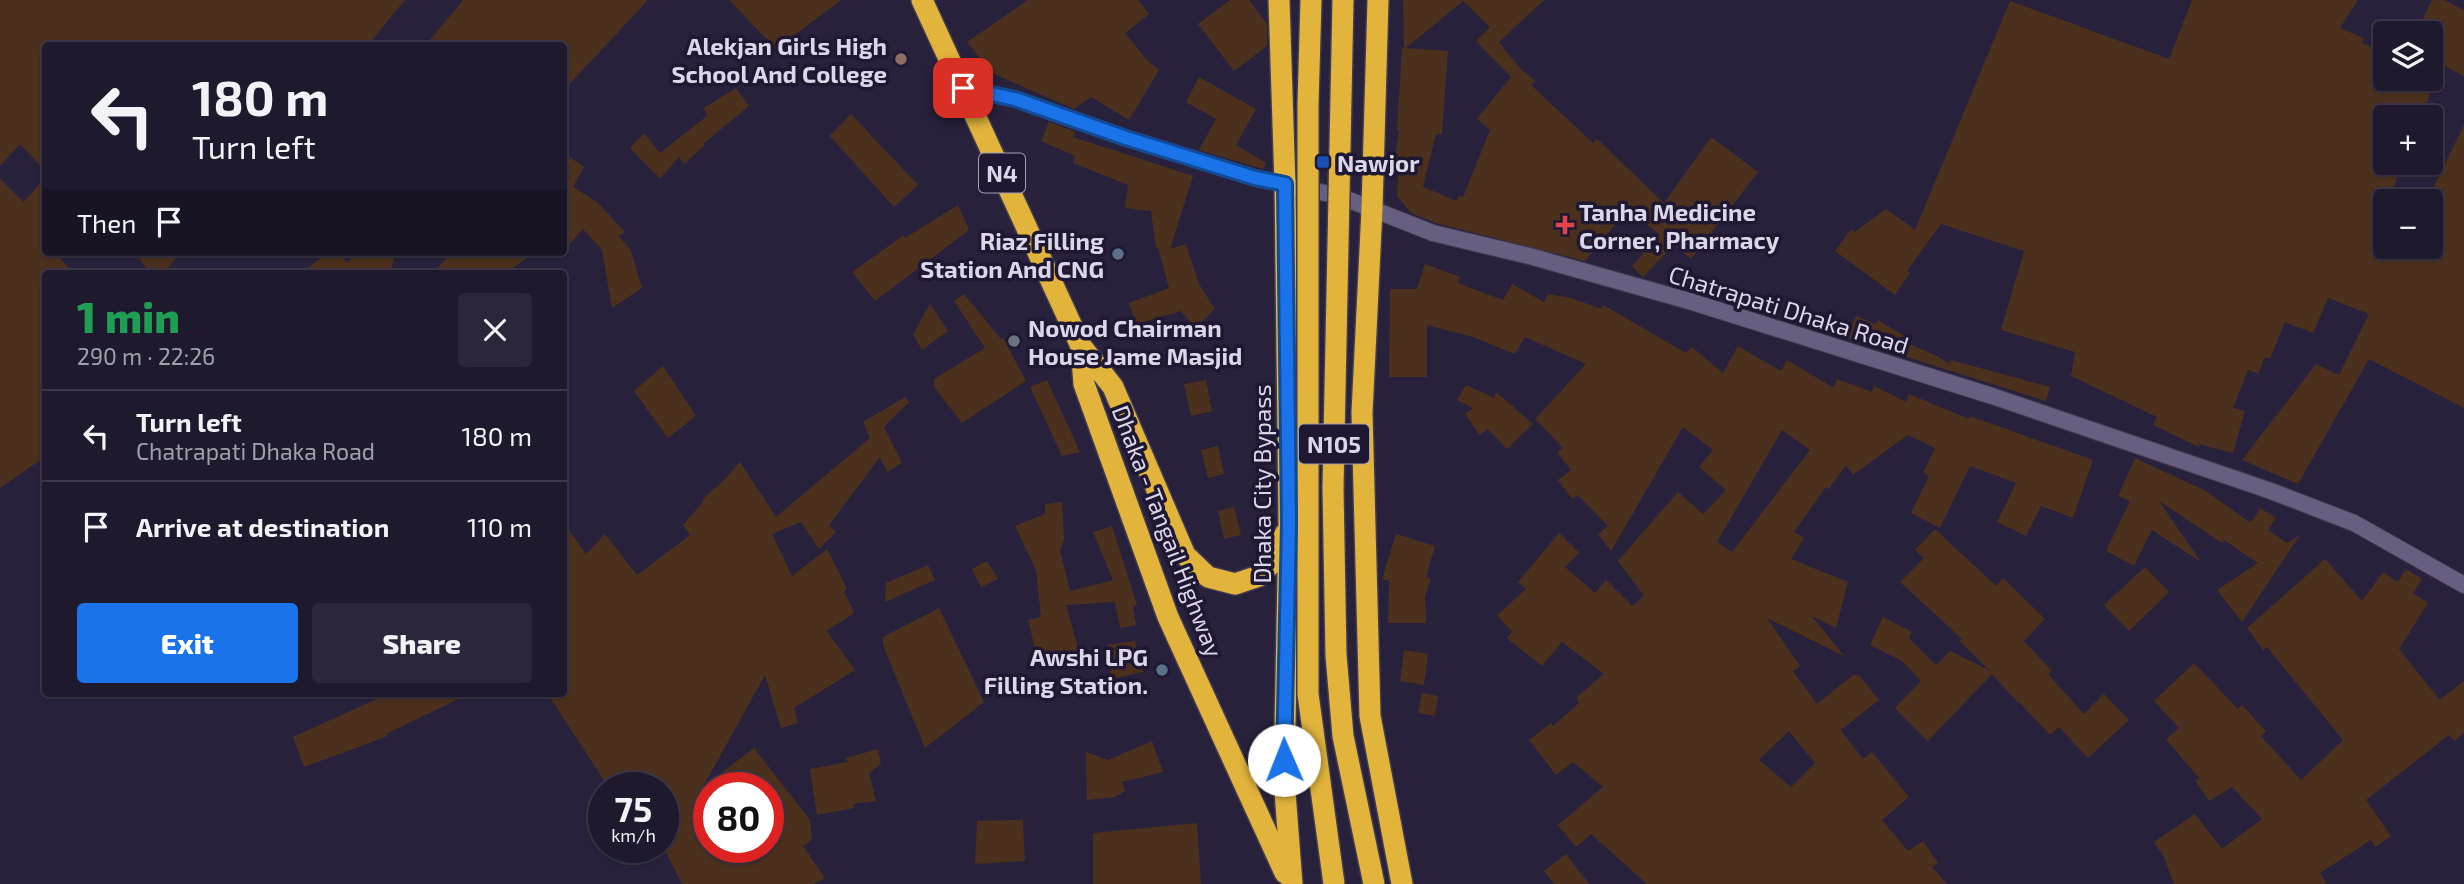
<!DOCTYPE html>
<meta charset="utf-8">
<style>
body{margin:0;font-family:"Exo 2",sans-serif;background:#2b2639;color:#f1f3f6;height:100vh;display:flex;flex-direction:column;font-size:26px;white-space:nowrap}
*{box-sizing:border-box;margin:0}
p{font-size:23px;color:#a1a0aa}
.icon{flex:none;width:38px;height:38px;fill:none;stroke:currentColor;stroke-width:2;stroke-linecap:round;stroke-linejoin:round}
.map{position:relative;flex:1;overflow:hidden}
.panel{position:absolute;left:42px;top:270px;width:525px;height:427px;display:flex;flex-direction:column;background:#1e192d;border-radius:7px;box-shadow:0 2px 5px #0004,0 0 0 2px #3c3849}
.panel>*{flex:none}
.guide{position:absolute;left:42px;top:42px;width:525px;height:214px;border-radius:7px;box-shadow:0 2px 5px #0004,0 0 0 2px #3c3849;background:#1e192d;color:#f1f3f6;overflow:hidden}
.controls{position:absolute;left:2373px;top:21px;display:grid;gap:14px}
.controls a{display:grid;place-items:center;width:70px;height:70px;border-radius:7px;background:#1e192d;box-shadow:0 2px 5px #0004,0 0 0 2px #3c3849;font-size:35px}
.speed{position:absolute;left:588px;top:772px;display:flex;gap:14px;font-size:35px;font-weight:700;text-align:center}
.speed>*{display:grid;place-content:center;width:91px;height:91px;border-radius:50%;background:#1e192d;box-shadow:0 2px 5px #0004,0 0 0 2px #3c3849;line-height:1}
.speed small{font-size:18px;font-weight:400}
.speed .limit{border:10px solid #d22;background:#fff;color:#111}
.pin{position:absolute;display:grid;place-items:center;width:60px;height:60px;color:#fff;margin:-30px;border-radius:14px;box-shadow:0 4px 10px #0006}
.me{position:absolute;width:77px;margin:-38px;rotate:359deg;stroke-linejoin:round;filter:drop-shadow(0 0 5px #0008)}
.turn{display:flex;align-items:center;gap:24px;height:147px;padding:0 35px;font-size:32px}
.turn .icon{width:91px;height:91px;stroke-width:2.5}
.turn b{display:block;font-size:49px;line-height:60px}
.then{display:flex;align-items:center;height:66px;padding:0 35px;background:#0003;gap:14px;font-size:26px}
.round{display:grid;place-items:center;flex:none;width:74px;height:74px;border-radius:7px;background:#2b2639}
.head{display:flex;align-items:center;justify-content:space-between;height:119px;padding:0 35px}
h1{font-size:42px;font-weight:800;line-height:52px;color:#1e9e55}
.button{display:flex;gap:14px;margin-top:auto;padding:14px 35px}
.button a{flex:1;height:80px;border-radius:7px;background:#1a73e8;color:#fff;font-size:28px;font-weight:800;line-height:80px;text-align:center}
.button a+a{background:#2b2639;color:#f1f3f6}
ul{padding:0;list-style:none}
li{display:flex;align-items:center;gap:21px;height:91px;padding:0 35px;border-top:2px solid #3c3849}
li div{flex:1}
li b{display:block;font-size:26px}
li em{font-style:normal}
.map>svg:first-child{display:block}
</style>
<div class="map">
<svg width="2464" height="884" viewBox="0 0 2464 884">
<rect width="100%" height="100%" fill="#28213c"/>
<g fill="#4b301d" fill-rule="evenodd">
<path d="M 0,0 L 405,0 L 367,46 L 46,46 L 46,172 L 20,144 L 0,166 Z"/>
<path d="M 463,0 L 648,0 L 564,90 L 564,46 L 425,46 Z"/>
<path d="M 729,0 L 841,0 L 776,49 Z"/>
<path d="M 1028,0 L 1138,0 L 1149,14 L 1125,33 L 1148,61 L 1159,70 L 1129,120 L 1091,97 L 1074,109 L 992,73 L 967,42 Z"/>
<path d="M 1230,0 L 1249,0 L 1267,24 L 1267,46 L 1234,71 L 1198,24 Z"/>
<path d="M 1403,0 L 1544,0 L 1499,42 L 1520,68 L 1535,81 L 1531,85 L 1593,143 L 1597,139 L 1664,203 L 1711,137 L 1758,172 L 1691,259 L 1674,245 L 1643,277 L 1632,266 L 1660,235 L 1628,209 L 1585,261 L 1436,223 L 1411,213 L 1397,196 L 1399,166 L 1394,163 L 1399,131 L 1397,131 L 1402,48 L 1404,48 ZM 1463,1 L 1490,27 L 1476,41 L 1511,77 L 1477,119 L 1490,130 L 1463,197 L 1458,196 L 1457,201 L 1423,187 L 1436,134 L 1442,134 L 1448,51 L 1406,48 Z"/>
<path d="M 2192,0 L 2358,0 L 2340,28 L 2364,38 L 2362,43 L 2385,52 L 2385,79 L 2436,79 L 2421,117 L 2385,117 L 2385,163 L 2403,163 L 2388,201 L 2385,201 L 2385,208 L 2370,247 L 2431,247 L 2431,192 L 2464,125 L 2464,408 L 2369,359 L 2298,484 L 2242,460 L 2316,364 L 2339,375 L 2369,314 L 2328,298 L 2313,333 L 2285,322 L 2270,359 L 2265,357 L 2258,374 L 2248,370 L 2233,408 L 2245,411 L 2233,453 L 2199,444 L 2199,447 L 2153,425 L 2157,417 L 2071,376 L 2075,352 L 2001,330 L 2024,251 L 1941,224 L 1907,271 L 1910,273 L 1895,295 L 1835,251 L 1851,229 L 1855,232 L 1886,209 L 1915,230 L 2010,1 L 2169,59 Z"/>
<path d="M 2432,0 L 2444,0 L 2464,10 L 2464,76 L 2431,59 L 2431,33 L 2416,33 Z"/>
<path d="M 1199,77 L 1256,109 L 1236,145 L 1266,163 L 1263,169 L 1199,150 L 1216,119 L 1186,102 Z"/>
<path d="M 736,88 L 749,106 L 704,143 L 705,145 L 684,164 L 679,157 L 660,179 L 630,148 L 644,133 L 660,153 L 707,116 L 704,108 Z"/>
<path d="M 851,114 L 918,185 L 894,207 L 830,136 Z"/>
<path d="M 1049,122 L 1075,132 L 1073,137 L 1193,176 L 1170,249 L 1186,244 L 1199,284 L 1215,309 L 1195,328 L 1181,311 L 1136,324 L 1129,303 L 1169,288 L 1158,247 L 1156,248 L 1151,211 L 1125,208 L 1128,185 L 1073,163 L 1075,156 L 1041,141 Z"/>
<path d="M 564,153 L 584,167 L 573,187 L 597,202 L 625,232 L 619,236 L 631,251 L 642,288 L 612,308 L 602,250 L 583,229 L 564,251 Z"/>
<path d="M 46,177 L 46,252 L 55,252 L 73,273 L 46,273 L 46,456 L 0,488 L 0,179 L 23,202 Z"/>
<path d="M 958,205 L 969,230 L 875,301 L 852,272 L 904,235 L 905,238 Z"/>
<path d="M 133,252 L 182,252 L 163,273 L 151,273 Z"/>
<path d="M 328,252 L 338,252 L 347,263 L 357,252 L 396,252 L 390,273 L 302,273 Z"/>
<path d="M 452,252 L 535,252 L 506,273 L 433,273 Z"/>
<path d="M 1425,264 L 1460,277 L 1458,283 L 1503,300 L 1512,284 L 1544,302 L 1548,294 L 1571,298 L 1601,309 L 1603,305 L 1686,353 L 1692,347 L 1723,373 L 1738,346 L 1781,371 L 1787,360 L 1834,388 L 1837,379 L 1872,392 L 1874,386 L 1906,402 L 1909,394 L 1969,419 L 1970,416 L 2093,460 L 2073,518 L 2041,506 L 2026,536 L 1997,522 L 2016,483 L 1970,466 L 1940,528 L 1911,513 L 1929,476 L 1923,473 L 1935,448 L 1908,435 L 1853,475 L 1846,465 L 1829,489 L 1826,487 L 1794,532 L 1804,538 L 1791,559 L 1848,582 L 1836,628 L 1812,616 L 1844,656 L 1767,618 L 1800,666 L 1793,671 L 1817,704 L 1853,675 L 1859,675 L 1879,700 L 1841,730 L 1863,759 L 1872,752 L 1909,797 L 1882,820 L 1908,851 L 1923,841 L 1938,863 L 1932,867 L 1947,884 L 1647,884 L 1591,834 L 1576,847 L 1558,825 L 1603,787 L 1573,762 L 1556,775 L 1529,740 L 1551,723 L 1553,726 L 1579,703 L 1576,698 L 1604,674 L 1562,642 L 1542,666 L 1507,638 L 1512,632 L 1497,615 L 1526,589 L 1518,582 L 1559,533 L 1579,553 L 1565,567 L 1595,593 L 1606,580 L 1632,606 L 1644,596 L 1618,561 L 1678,492 L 1703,514 L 1726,490 L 1699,467 L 1713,450 L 1683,427 L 1611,551 L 1598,534 L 1608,526 L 1578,495 L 1572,499 L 1558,480 L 1571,470 L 1557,452 L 1563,448 L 1535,419 L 1586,364 L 1525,337 L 1515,354 L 1473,337 L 1427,325 L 1427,377 L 1389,377 L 1390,289 L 1417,289 ZM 1782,430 L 1810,450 L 1732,552 L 1717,542 ZM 1789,731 L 1815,763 L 1791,787 L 1759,760 Z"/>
<path d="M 964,294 L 1001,339 L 1003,338 L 1026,381 L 962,423 L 934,387 L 934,379 L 985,348 L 954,301 Z"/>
<path d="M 930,304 L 948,331 L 922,350 L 913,334 Z"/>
<path d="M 1817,315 L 1834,322 L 1829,334 L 1811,328 Z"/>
<path d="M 1856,316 L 1876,324 L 1878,320 L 1911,340 L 1909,344 L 1935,355 L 1953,366 L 1949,363 L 1951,360 L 2050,387 L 2046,401 L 1847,338 Z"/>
<path d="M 663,366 L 696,416 L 668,438 L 634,391 Z"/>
<path d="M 1047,380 L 1080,452 L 1062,456 L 1030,387 Z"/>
<path d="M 1206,380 L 1212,411 L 1191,416 L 1184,384 Z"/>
<path d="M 1466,385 L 1494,398 L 1496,392 L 1533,424 L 1507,449 L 1488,429 L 1480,435 L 1465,414 L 1473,408 L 1457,400 Z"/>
<path d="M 905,397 L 909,402 L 884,427 L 902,463 L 887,472 L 880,457 L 829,525 L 836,532 L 819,549 L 801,522 L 772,534 L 792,576 L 827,549 L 847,589 L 844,591 L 854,613 L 827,631 L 855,670 L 794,708 L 798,723 L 781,728 L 765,675 L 703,787 L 754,748 L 810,820 L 812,840 L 803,846 L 825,878 L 813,884 L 682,884 L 663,846 L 663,788 L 609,788 L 547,693 L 564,693 L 564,523 L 586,554 L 605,534 L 637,575 L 690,535 L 683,525 L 703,502 L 702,500 L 725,479 L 740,462 L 776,517 L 870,438 L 863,422 ZM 709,788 L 768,788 L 768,847 L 709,847 Z"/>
<path d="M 1218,446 L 1224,474 L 1208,478 L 1201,450 Z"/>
<path d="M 2135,458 L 2206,491 L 2249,522 L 2252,521 L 2260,508 L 2276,518 L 2268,530 L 2287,543 L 2300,535 L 2242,622 L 2217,590 L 2258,563 L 2224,540 L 2222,543 L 2159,501 L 2201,562 L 2152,530 L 2134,566 L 2106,551 L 2130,501 L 2118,496 Z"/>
<path d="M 1062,502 L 1064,540 L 1060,551 L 1070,591 L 1113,580 L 1093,532 L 1112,526 L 1137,605 L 1133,607 L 1136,625 L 1120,628 L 1115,602 L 1066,605 L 1081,658 L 1039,665 L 1028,620 L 1041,617 L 1036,570 L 1015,526 L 1045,514 L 1045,504 Z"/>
<path d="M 1234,507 L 1241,535 L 1224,539 L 1218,511 Z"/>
<path d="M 1935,529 L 1996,586 L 2003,578 L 2045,619 L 2024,641 L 2052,671 L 2048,674 L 2084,714 L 2104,694 L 2129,720 L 2088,758 L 2059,727 L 2050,735 L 2019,702 L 2018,703 L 1992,674 L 1928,741 L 1895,708 L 1921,681 L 1902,661 L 1870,645 L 1883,617 L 1912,632 L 1909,638 L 1936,665 L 1950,651 L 1989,670 L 1960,641 L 1962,639 L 1900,582 L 1924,558 L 1915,550 Z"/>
<path d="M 1396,534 L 1435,546 L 1426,577 L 1431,579 L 1425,596 L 1426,623 L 1388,623 L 1389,581 L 1382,579 Z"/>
<path d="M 2325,559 L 2362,601 L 2383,572 L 2398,582 L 2406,569 L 2422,579 L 2413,593 L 2428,603 L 2399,649 L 2440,700 L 2464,681 L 2464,733 L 2454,741 L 2449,735 L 2366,800 L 2391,836 L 2375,847 L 2371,840 L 2320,873 L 2327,884 L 2174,884 L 2163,855 L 2154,842 L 2195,814 L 2222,849 L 2262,819 L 2232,787 L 2209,801 L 2195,780 L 2199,778 L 2166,739 L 2179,728 L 2154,701 L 2194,663 L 2238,709 L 2242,705 L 2266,731 L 2261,736 L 2301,780 L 2343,740 L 2267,647 L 2263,650 L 2247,628 Z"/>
<path d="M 987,561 L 998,579 L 981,587 L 972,569 Z"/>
<path d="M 928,565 L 935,580 L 885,602 L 886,583 Z"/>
<path d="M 2145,567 L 2169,592 L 2129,631 L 2104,605 Z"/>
<path d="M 939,608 L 984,702 L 925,748 L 883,645 L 883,637 Z"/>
<path d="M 1135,641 L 1143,672 L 1111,679 L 1107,645 Z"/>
<path d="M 1404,650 L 1428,654 L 1424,685 L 1400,681 Z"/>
<path d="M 390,693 L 471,693 L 386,734 L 388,736 L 304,767 L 293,737 Z"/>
<path d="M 1422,693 L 1438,696 L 1435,716 L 1418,713 Z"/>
<path d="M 1152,741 L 1163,772 L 1122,782 L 1125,791 L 1115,797 L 1087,800 L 1086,752 L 1108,760 Z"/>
<path d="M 878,749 L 881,764 L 869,773 L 876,801 L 853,804 L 854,808 L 817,815 L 810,769 L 848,762 L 846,758 Z"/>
<path d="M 1023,820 L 1025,861 L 975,864 L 977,821 Z"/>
<path d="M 1197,823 L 1201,884 L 1093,884 L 1093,833 Z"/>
<path d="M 1566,854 L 1589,884 L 1554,884 L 1544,871 Z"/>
</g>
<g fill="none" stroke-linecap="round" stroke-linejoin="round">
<defs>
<path id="street" d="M 963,88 L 1015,99 L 1126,138 L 1255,178 L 1339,196 L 1433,233 L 1533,257 L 1689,301 L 1992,396 L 2271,491 L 2354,523 L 2464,585"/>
<g id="highway">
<path d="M 922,0 L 1081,346 L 1113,387 L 1185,555 L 1208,577 L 1235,584 L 1259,576 L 1275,560 L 1285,534"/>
<path d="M 1279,0 L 1285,185 L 1289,523 L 1284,779 L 1292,884"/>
<path d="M 1378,0 L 1372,209 L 1362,413 L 1370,716 L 1402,884"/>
<path d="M 1081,347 L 1084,384 L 1168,617 L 1285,873"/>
</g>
</defs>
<use href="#street" stroke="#413b52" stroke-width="18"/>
<use href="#highway" stroke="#413b52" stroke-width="24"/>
<use href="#street" stroke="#665f7f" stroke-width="16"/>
<use href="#highway" stroke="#e2b43c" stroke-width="21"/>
<defs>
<g id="highway-bridge">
<path d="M 1311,0 L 1308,105 L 1308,694 L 1334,884"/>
<path d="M 1343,0 L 1333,488 L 1336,655 L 1343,736 L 1374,884"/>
</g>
</defs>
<use href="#highway-bridge" stroke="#413b52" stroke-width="24" stroke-linecap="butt"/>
<use href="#highway-bridge" stroke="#e2b43c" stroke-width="21"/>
</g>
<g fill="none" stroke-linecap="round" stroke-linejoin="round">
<defs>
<path id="route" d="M 963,88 L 1015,99 L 1126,138 L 1255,178 L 1285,184 L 1289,523 L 1284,760"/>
</defs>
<use href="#route" stroke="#114b97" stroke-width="18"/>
<use href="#route" stroke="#1a73e8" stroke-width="12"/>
</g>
<circle fill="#8d6e63" stroke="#1f1832" stroke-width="2.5" cx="901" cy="59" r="7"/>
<rect fill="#1a4fb4" stroke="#1f1832" stroke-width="2.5" x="1316" y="155" width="14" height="14" rx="3.5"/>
<path fill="#e0444e" stroke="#1f1832" stroke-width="2.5" d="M1561.5 214.5h7v7h7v7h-7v7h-7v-7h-7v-7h7z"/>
<g fill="#5c6f8a" stroke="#1f1832" stroke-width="2.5">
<circle cx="1118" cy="254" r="7"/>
<circle cx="1162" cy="670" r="7"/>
</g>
<circle fill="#6b7280" stroke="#1f1832" stroke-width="2.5" cx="1014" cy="341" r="7"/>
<g text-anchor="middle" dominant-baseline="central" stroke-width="7" stroke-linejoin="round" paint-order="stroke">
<g fill="#1f1832" stroke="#a39eb2" stroke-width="2">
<rect x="979" y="153.5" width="46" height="39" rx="5"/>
<rect x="1299" y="424.5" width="70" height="39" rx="5"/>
</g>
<g font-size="23" font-weight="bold" fill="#dbd7e9">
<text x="1002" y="173">N4</text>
<text x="1334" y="444">N105</text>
</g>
<g font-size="24" font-weight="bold" fill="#dbd7e9" stroke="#1f1832" text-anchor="end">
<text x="887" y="45">Alekjan Girls High<tspan x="887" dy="28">School And College</tspan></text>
<text x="1337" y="162" text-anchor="start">Nawjor</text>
<text x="1579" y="211" text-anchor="start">Tanha Medicine<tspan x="1579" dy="28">Corner, Pharmacy</tspan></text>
<text x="1104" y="240">Riaz Filling<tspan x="1104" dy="28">Station And CNG</tspan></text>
<text x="1028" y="327" text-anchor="start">Nowod Chairman<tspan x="1028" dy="28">House Jame Masjid</tspan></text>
<text x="1148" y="656">Awshi LPG<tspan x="1148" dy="28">Filling Station.</tspan></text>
</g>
<g font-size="24" fill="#dbd7e9" stroke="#1f1832">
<text transform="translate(1789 309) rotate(17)">Chatrapati Dhaka Road</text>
<text transform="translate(1261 484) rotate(-90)">Dhaka City Bypass</text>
<text transform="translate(1168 531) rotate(69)">Dhaka - Tangail Highway</text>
</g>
</g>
</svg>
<div class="controls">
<a><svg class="icon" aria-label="layers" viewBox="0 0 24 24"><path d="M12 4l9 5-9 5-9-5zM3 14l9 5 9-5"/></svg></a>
<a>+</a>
<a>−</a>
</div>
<div class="speed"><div>75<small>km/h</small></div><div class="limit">80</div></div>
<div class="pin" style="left:963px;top:88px;background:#d93025"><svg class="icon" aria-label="arrive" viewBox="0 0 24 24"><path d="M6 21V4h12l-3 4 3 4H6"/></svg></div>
<svg class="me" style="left:1284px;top:760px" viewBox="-20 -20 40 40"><circle r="19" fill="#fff"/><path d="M0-13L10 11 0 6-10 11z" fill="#1a73e8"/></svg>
<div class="guide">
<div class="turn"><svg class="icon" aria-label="left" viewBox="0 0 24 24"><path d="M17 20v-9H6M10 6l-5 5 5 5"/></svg><div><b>180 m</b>Turn left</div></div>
<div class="then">Then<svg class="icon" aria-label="arrive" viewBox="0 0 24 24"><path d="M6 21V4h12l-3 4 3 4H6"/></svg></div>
</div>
<section class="panel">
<div class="head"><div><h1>1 min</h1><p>290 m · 22:26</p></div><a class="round"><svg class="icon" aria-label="close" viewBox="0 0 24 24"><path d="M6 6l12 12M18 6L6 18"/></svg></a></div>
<ul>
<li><svg class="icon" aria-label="left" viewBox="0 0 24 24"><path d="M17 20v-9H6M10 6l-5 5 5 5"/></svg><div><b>Turn left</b><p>Chatrapati Dhaka Road</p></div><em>180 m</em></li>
<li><svg class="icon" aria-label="arrive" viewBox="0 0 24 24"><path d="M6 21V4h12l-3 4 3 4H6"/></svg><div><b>Arrive at destination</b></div><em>110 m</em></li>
</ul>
<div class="button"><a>Exit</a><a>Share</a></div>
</section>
</div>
